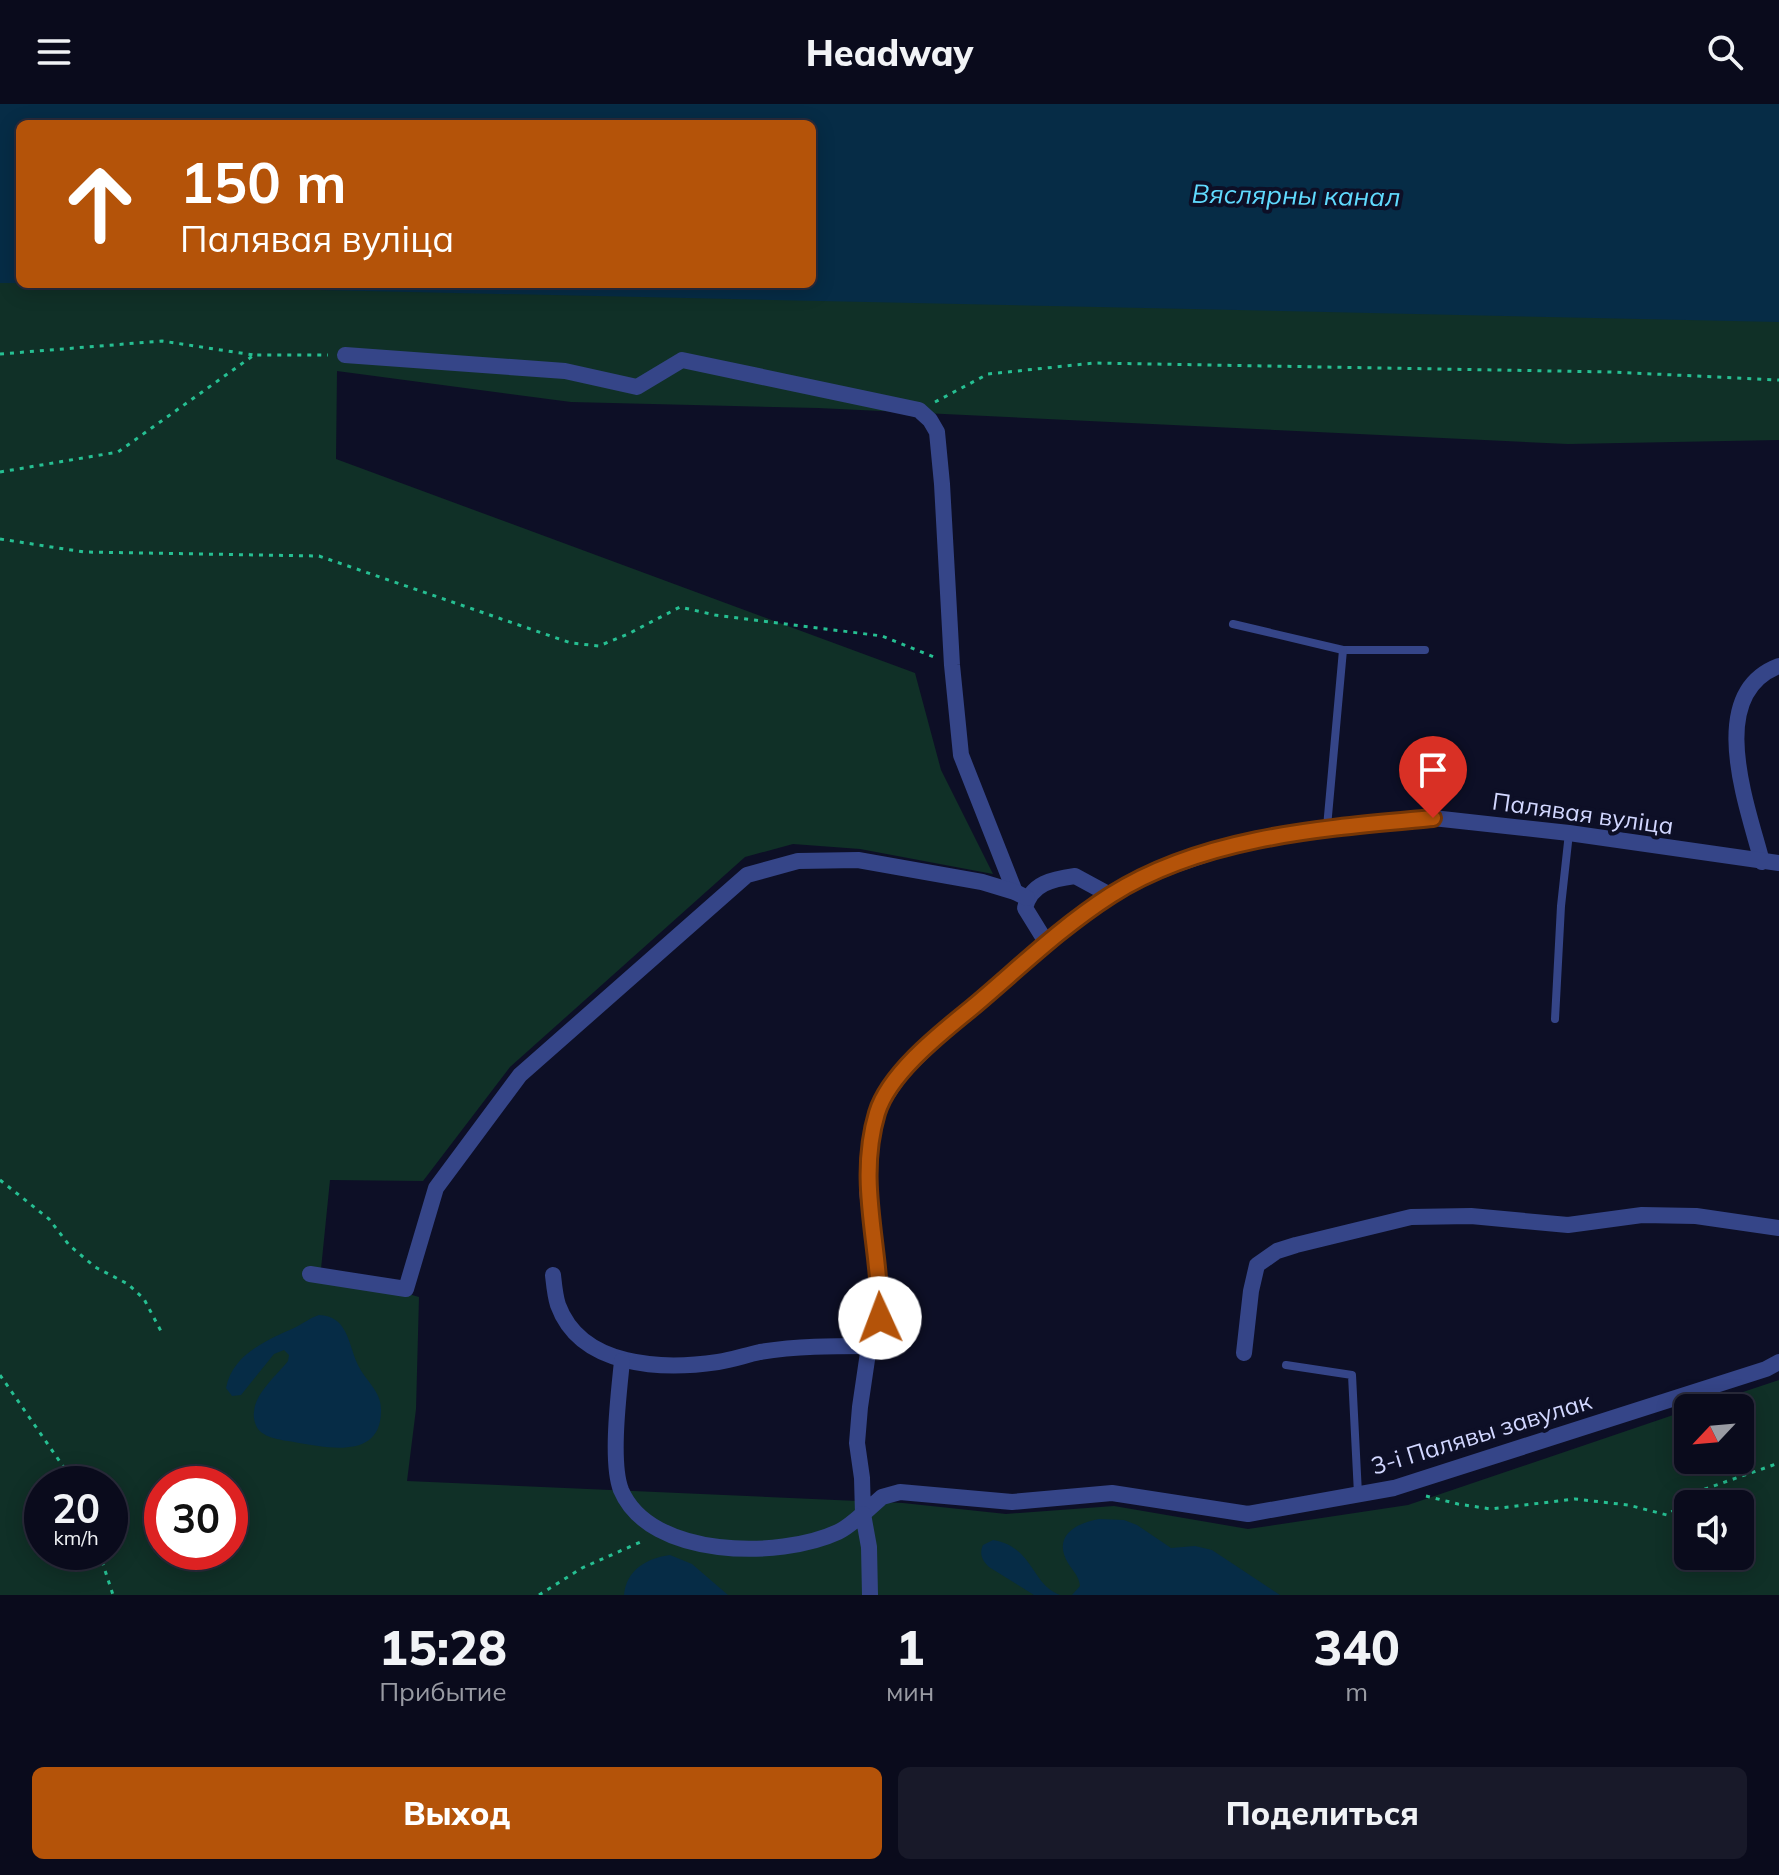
<!DOCTYPE html>
<html lang="ru">
<meta charset="utf-8">
<style>
body{margin:0;font-family:Mulish,sans-serif;background:#181929;color:#f1f3f6;height:100vh;display:flex;flex-direction:column;font-size:30px;white-space:nowrap}
*{box-sizing:border-box;margin:0}
p{font-size:26px;color:#999ba3}
.icon{flex:none;width:44px;height:44px;fill:none;stroke:currentColor;stroke-width:2;stroke-linecap:round;stroke-linejoin:round}
.map{position:relative;height:1491px;overflow:hidden}
.drawer{display:flex;flex-direction:column;background:#0a0b1c;flex:1}
.drawer>*{flex:none}
.banner{position:absolute;left:16px;top:16px;width:800px;height:168px;border-radius:12px;box-shadow:0 4px 20px #0003,0 0 0 2px #2a2b3b;background:#b45309;color:#fff;overflow:hidden}
.needle{width:52px;rotate:244deg}
.fabs{position:absolute;left:1674px;top:1290px;display:grid;gap:16px}
.fabs a{display:grid;place-items:center;width:80px;height:80px;border-radius:12px;background:#0a0b1c;box-shadow:0 4px 20px #0003,0 0 0 2px #2a2b3b;font-size:40px}
.speed{position:absolute;left:24px;top:1362px;display:flex;gap:16px;font-size:40px;font-weight:700;text-align:center}
.speed>*{display:grid;place-content:center;width:104px;height:104px;border-radius:50%;background:#0a0b1c;box-shadow:0 4px 20px #0003,0 0 0 2px #2a2b3b;line-height:1}
.speed small{font-size:20px;font-weight:400}
.speed .limit{border:12px solid #d22;background:#fff;color:#111}
.pin{position:absolute;display:grid;place-items:center;width:68px;height:68px;color:#fff;margin:-82px -34px;border-radius:50% 50% 50% 0;rotate:-45deg;box-shadow:0 0 8px #0007}
.pin .icon{rotate:45deg}
.me{position:absolute;width:88px;margin:-44px;rotate:358deg;stroke-linejoin:round;filter:drop-shadow(0 0 6px #0008)}
.turn{display:flex;align-items:center;gap:28px;height:168px;padding:0 32px;font-size:36px}
.turn .icon{width:104px;height:104px;stroke-width:2.5}
.turn b{display:block;font-size:56px;line-height:68px}
.eta{display:flex;justify-content:space-evenly;align-items:center;height:136px;text-align:center}
.eta b{font-size:48px;font-weight:800;line-height:56px}
.cta{display:flex;gap:16px;margin-top:auto;padding:16px 32px}
.cta a{flex:1;height:92px;border-radius:12px;background:#b45309;color:#fff;font-size:32px;font-weight:800;line-height:92px;text-align:center}
.cta a+a{background:#181929;color:#f1f3f6}
header{display:flex;justify-content:space-between;align-items:center;height:104px;padding:0 32px;background:#0a0b1c;font-size:36px;font-weight:800}
.map>svg:first-child{display:block}
</style>
<header><svg class="icon" aria-label="menu" viewBox="0 0 24 24"><path d="M4 6h16M4 12h16M4 18h16"/></svg>Headway<svg class="icon" aria-label="search" viewBox="0 0 24 24"><circle cx="10" cy="10" r="6"/><path d="M15 15l6 6"/></svg></header>
<div class="map">
<svg width="1779" height="1491" viewBox="0 0 1779 1491">
<rect width="100%" height="100%" fill="#0d0f26"/>
<path fill="#103027" fill-rule="evenodd" d="M 0,0 L 1779,0 L 1779,336 L 1568,340 L 818,304 L 571,298 L 337,267 L 336,355 L 915,569 L 941,666 L 993,770 L 860,745 L 793,740 L 745,753 L 510,963 L 423,1077 L 330,1076 L 321,1165 L 419,1193 L 416,1305 L 407,1377 L 903,1399 L 1006,1410 L 1114,1402 L 1248,1425 L 1408,1401 L 1688,1306 L 1688,1356 L 1740,1356 L 1740,1304 L 1695,1304 L 1779,1276 L 1779,1491 L 0,1491 ZM 20,20 L 812,20 L 812,180 L 20,180 ZM 42,1380 L 110,1380 L 110,1448 L 42,1448 ZM 162,1380 L 230,1380 L 230,1448 L 162,1448 ZM 1688,1400 L 1740,1400 L 1740,1452 L 1688,1452 Z"/>
<g fill="#062c46">
<path d="M 0,0 L 1779,0 L 1779,218 L 48,180 L 812,180 L 812,20 L 20,20 L 20,179 L 0,179 Z"/>
<path d="M 319,1211 C 347,1212 348,1238 357,1259 C 365,1277 382,1287 381,1307 C 381,1355 329,1344 299,1339 C 286,1336 267,1336 258,1325 C 255,1321 253,1313 254,1308 C 255,1289 277,1271 288,1257 L 289,1251 L 284,1246 L 274,1250 L 241,1291 L 232,1292 L 226,1284 C 233,1249 268,1236 296,1223 C 304,1219 310,1214 319,1211 Z"/>
<path d="M 1099,1415 L 1124,1416 L 1137,1421 L 1171,1444 L 1195,1442 L 1212,1446 L 1280,1491 L 1072,1491 L 1080,1482 C 1079,1472 1073,1467 1068,1459 C 1052,1432 1076,1419 1099,1415 Z"/>
<path d="M 993,1436 C 1034,1443 1031,1481 1060,1491 L 1034,1491 L 989,1463 C 982,1456 979,1450 983,1441 Z"/>
<path d="M 670,1451 L 692,1460 L 728,1491 L 624,1491 C 626,1466 647,1454 670,1451 Z"/>
</g>
<g fill="none" stroke-linecap="round" stroke-linejoin="round">
<g stroke="#26bf92" stroke-width="3" stroke-dasharray="4 6" stroke-linecap="butt">
<path d="M 0,250 L 162,237 L 254,251"/>
<path d="M 935,298 L 988,270 L 1094,259 L 1612,268 L 1779,276"/>
<path d="M 0,368 L 118,348 L 254,251 L 328,251"/>
<path d="M 0,435 L 84,448 L 319,452 L 571,539 L 599,542 L 628,530 L 680,503 L 715,511 L 882,532 L 934,553"/>
<path d="M 0,1076 L 49,1115 L 69,1141 L 95,1163 L 128,1180 L 144,1195 L 163,1231"/>
<path d="M 0,1271 L 65,1365 L 71,1380"/>
<path d="M 1426,1392 L 1458,1400 L 1491,1405 L 1575,1395 L 1628,1401 L 1667,1411 L 1705,1385 L 1779,1359"/>
<path d="M 99,1448 L 113,1491"/>
<path d="M 539,1491 L 582,1464 L 645,1436"/>
</g>
<g stroke="#354588" stroke-width="8">
<path d="M 1233,520 L 1343,546 L 1425,546"/>
<path d="M 1327,723 L 1343,546"/>
<path d="M 1555,915 L 1561,802 L 1569,729"/>
<path d="M 1286,1261 L 1352,1271 L 1358,1390"/>
</g>
<g stroke="#354588" stroke-width="16">
<path d="M 345,251 L 565,267 L 637,283 L 682,256 L 919,306 L 930,316 L 937,328 L 942,380 L 952,561 L 961,651 L 1015,788"/>
<path d="M 1762,758 C 1748,703 1704,590 1779,562"/>
<path d="M 1779,759 L 1569,729 L 1433,714 L 1327,724 L 1240,739 L 1172,762 L 1135,777 L 1110,791 L 1046,838 L 949,923 L 902,968 L 878,1004 L 870,1036 L 867,1088 L 881,1186 L 880,1214 L 869,1242 L 860,1303 L 857,1339 L 862,1374 L 863,1410 L 882,1393 L 900,1388 L 1012,1398 L 1112,1389 L 1248,1410 L 1394,1384 L 1766,1265 L 1779,1258"/>
<path d="M 1046,838 L 1025,804 C 1031,779 1053,775 1075,772 L 1110,791"/>
<path d="M 310,1170 L 406,1185 L 436,1084 L 520,971 L 747,771 L 798,757 L 858,756 L 982,778 L 1015,788 L 1027,794"/>
<path d="M 553,1171 C 554,1180 555,1192 558,1201 C 581,1264 663,1266 718,1258 C 732,1256 746,1251 760,1248 C 796,1242 833,1242 869,1242"/>
<path d="M 1244,1249 L 1251,1187 L 1257,1161 L 1277,1147 L 1296,1141 L 1411,1113 L 1471,1112 L 1568,1121 L 1642,1111 L 1696,1112 L 1779,1124"/>
<path d="M 622,1257 C 619,1288 610,1358 621,1386 C 650,1455 780,1455 838,1428 C 847,1424 855,1416 863,1410 L 869,1443 L 870,1491"/>
</g>
</g>
<g fill="none" stroke-linecap="round" stroke-linejoin="round">
<defs>
<path id="route" d="M 880,1214 C 881,1144 856,1079 877,1009 C 889,969 942,928 974,902 C 1019,864 1061,823 1111,791 C 1204,732 1326,724 1433,714"/>
</defs>
<use href="#route" stroke="#753606" stroke-width="20"/>
<use href="#route" stroke="#b45309" stroke-width="14"/>
</g>
<g text-anchor="middle" dominant-baseline="central" stroke-width="8" stroke-linejoin="round" paint-order="stroke">
<g font-size="24" fill="#d2d7ff" stroke="#0d0f26">
<text transform="translate(1583 709) rotate(8)">Палявая вуліца</text>
<text transform="translate(1481 1329) rotate(-17)">3-і Палявы завулак</text>
</g>
<g font-size="26" font-style="italic" fill="#60dbff" stroke="#0d0f26">
<text transform="translate(1296 91) rotate(1)">Вяслярны канал</text>
</g>
</g>
</svg>
<div class="fabs">
<a><svg class="needle" viewBox="-14 -14 28 28"><path d="M0-13l5 13h-10z" fill="#e53935"/><path d="M0 13l5-13h-10z" fill="#999ba3"/></svg></a>
<a><svg class="icon" aria-label="sound" viewBox="0 0 24 24"><path d="M4 9h4l5-4v14l-5-4H4zM17 9q2 3 0 6"/></svg></a>
</div>
<div class="speed"><div>20<small>km/h</small></div><div class="limit">30</div></div>
<div class="pin" style="left:1433px;top:714px;background:#d93025"><svg class="icon" aria-label="arrive" viewBox="0 0 24 24"><path d="M6 21V4h12l-3 4 3 4H6"/></svg></div>
<svg class="me" style="left:880px;top:1214px" viewBox="-20 -20 40 40"><circle r="19" fill="#fff"/><path d="M0-13L10 11 0 6-10 11z" fill="#b45309"/></svg>
<div class="banner">
<div class="turn"><svg class="icon" aria-label="ahead" viewBox="0 0 24 24"><path d="M12 20V5M6 11l6-6 6 6"/></svg><div><b>150 m</b>Палявая вуліца</div></div>
</div>
</div>
<section class="drawer">
<div class="eta">
<div><b>15:28</b><p>Прибытие</p></div>
<div><b>1</b><p>мин</p></div>
<div><b>340</b><p>m</p></div>
</div>
<div class="cta"><a>Выход</a><a>Поделиться</a></div>
</section>
